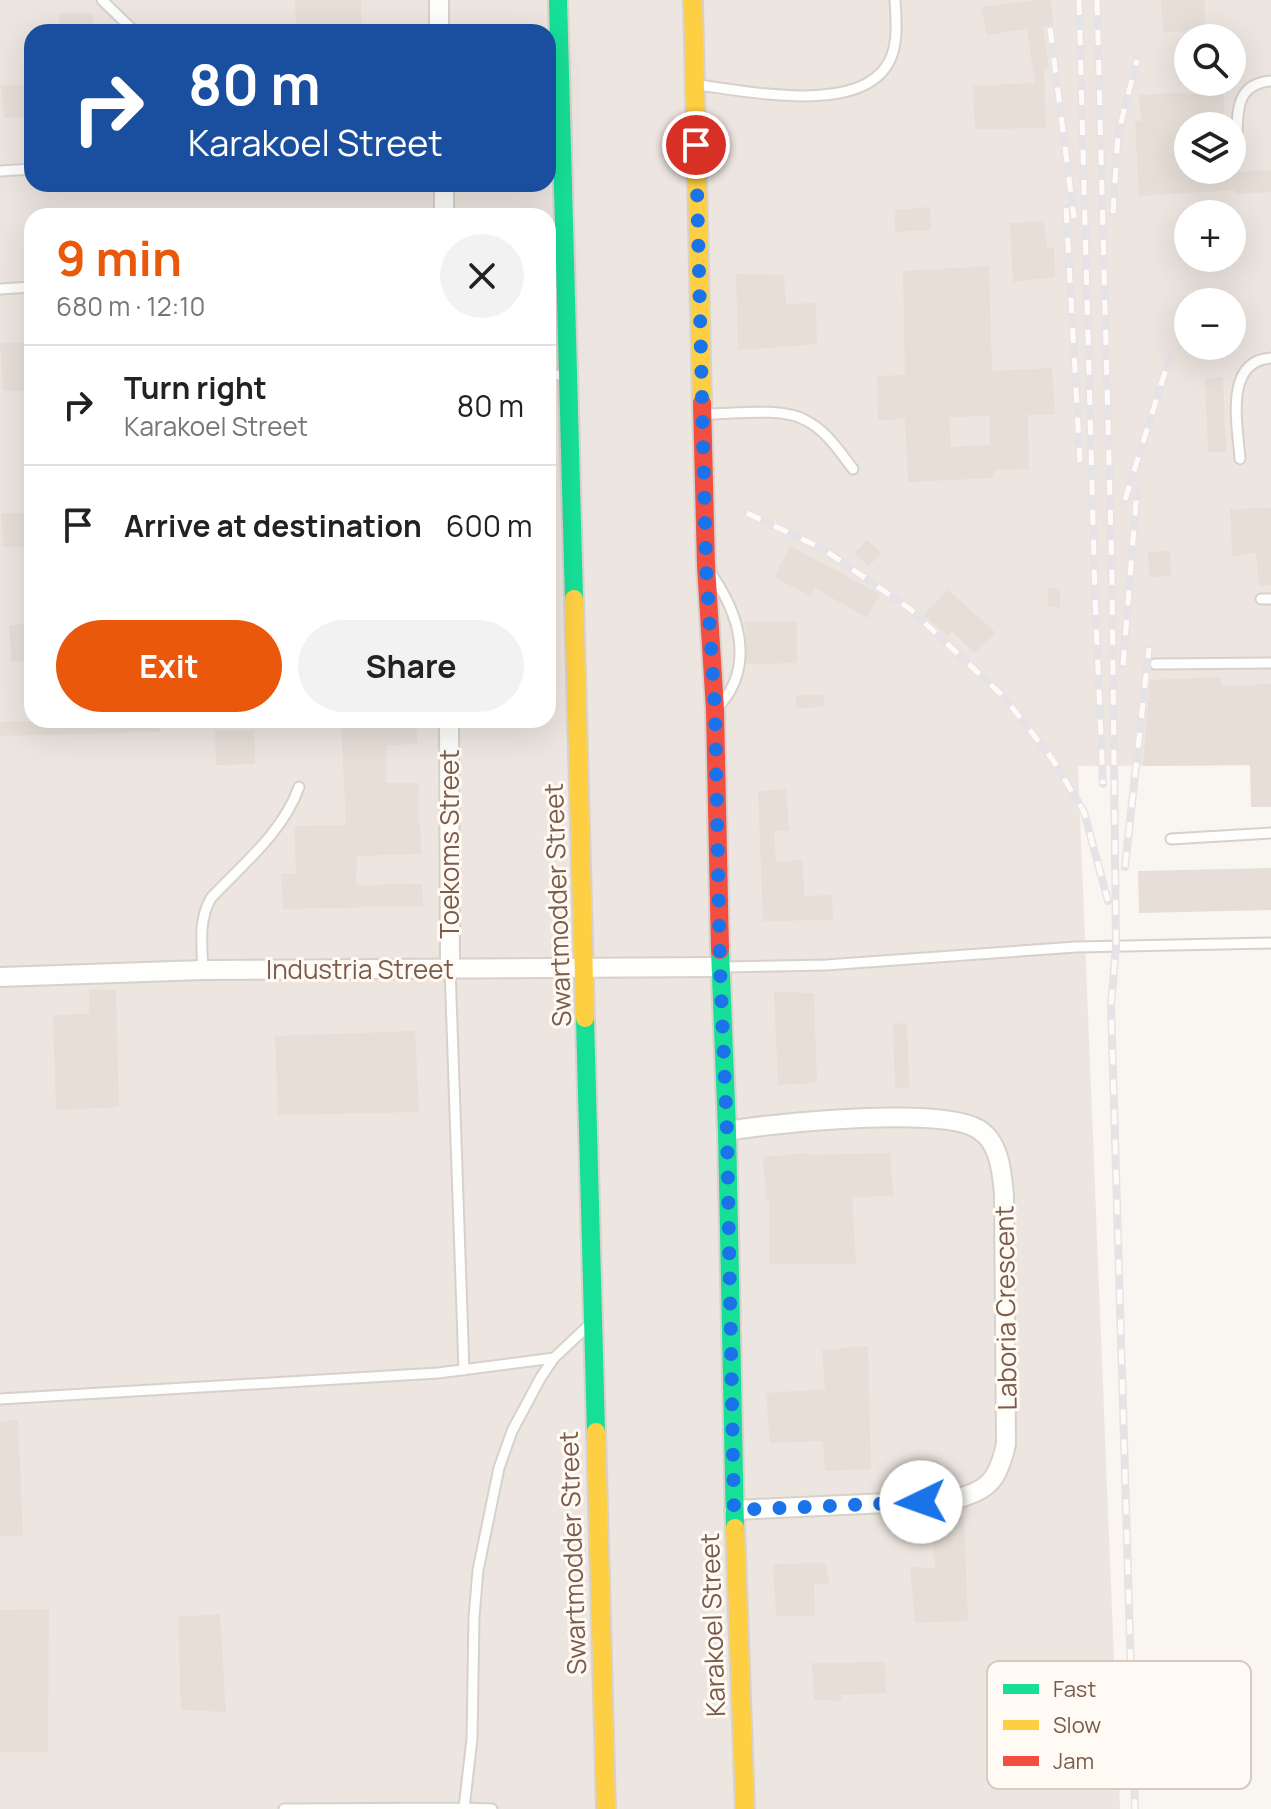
<!DOCTYPE html>
<meta charset="utf-8">
<style>
body{margin:0;font-family:Manrope,sans-serif;background:#f2f2f2;color:#222;height:100vh;display:flex;flex-direction:column;font-size:30px;white-space:nowrap}
*{box-sizing:border-box;margin:0}
p{font-size:26px;color:#767676}
.icon{flex:none;width:44px;height:44px;fill:none;stroke:currentColor;stroke-width:2;stroke-linecap:round;stroke-linejoin:round}
.map{position:relative;flex:1;overflow:hidden}
.details{position:absolute;left:24px;top:208px;width:532px;height:520px;display:flex;flex-direction:column;background:#fff;border-radius:24px;box-shadow:0 8px 32px #0002}
.details>*{flex:none}
.top-card{position:absolute;left:24px;top:24px;width:532px;height:168px;border-radius:24px;box-shadow:0 8px 32px #0002;background:#1a4fa0;color:#fff;overflow:hidden}
.tools{position:absolute;left:1174px;top:24px;display:grid;gap:16px}
.tools a{display:grid;place-items:center;width:72px;height:72px;border-radius:50%;background:#fff;box-shadow:0 8px 32px #0002;font-size:40px}
.pin{position:absolute;display:grid;place-items:center;width:68px;height:68px;color:#fff;margin:-34px;border:4px solid #fff;border-radius:50%;box-shadow:0 2px 8px #0007}
.me{position:absolute;width:88px;margin:-44px;rotate:267deg;stroke-linejoin:round;filter:drop-shadow(0 0 6px #0008)}
.turn{display:flex;align-items:center;gap:28px;height:168px;padding:0 32px;font-size:36px}
.turn .icon{width:104px;height:104px;stroke-width:2.5}
.turn b{display:block;font-size:56px;line-height:68px}
.round{display:grid;place-items:center;flex:none;width:84px;height:84px;border-radius:42px;background:#f2f2f2}
.headline{display:flex;align-items:center;justify-content:space-between;height:136px;padding:0 32px}
h1{font-size:48px;font-weight:700;line-height:60px;color:#ea580c}
.primary-button{display:flex;gap:16px;margin-top:auto;padding:16px 32px}
.primary-button a{flex:1;height:92px;border-radius:48px;background:#ea580c;color:#fff;font-size:32px;font-weight:700;line-height:92px;text-align:center}
.primary-button a+a{background:#f2f2f2;color:#222}
ul{padding:0;list-style:none}
li{display:flex;align-items:center;gap:24px;height:120px;padding:0 32px;border-top:2px solid #e0e0e0}
li div{flex:1}
li b{display:block;font-size:30px}
li em{font-style:normal}
.map>svg:first-child{display:block}
</style>
<div class="map">
<svg width="1271" height="1809" viewBox="0 0 1271 1809">
<rect width="100%" height="100%" fill="#f9f5f0"/>
<path fill="#ede5e0" fill-rule="evenodd" d="M 0,0 L 1271,0 L 1271,765 L 1078,766 L 1120,1809 L 0,1809 ZM 32,32 L 548,32 L 548,184 L 32,184 ZM 1188,38 L 1232,38 L 1232,82 L 1188,82 ZM 1188,126 L 1232,126 L 1232,170 L 1188,170 ZM 1188,214 L 1232,214 L 1232,258 L 1188,258 ZM 32,216 L 548,216 L 548,720 L 32,720 ZM 1188,302 L 1232,302 L 1232,346 L 1188,346 Z"/>
<g fill="#e6ded7" fill-rule="evenodd">
<path d="M 295,0 L 361,0 L 362,32 L 296,32 Z"/>
<path d="M 1038,0 L 1051,0 L 1053,26 L 1043,27 L 1049,68 L 1044,69 L 1046,128 L 975,129 L 973,86 L 1035,83 L 1027,29 L 987,35 L 981,7 Z"/>
<path d="M 1161,0 L 1205,0 L 1205,31 L 1163,32 Z"/>
<path d="M 59,13 L 93,14 L 93,32 L 60,32 Z"/>
<path d="M 1,85 L 32,85 L 32,117 L 4,118 Z"/>
<path d="M 1174,93 L 1224,95 L 1224,126 L 1188,126 L 1188,170 L 1224,170 L 1224,173 L 1271,170 L 1271,192 L 1235,194 L 1235,190 L 1139,196 L 1135,121 L 1141,121 L 1139,95 Z"/>
<path d="M 930,207 L 931,230 L 895,232 L 894,210 Z"/>
<path d="M 1044,221 L 1047,248 L 1054,248 L 1055,277 L 1013,282 L 1010,223 Z"/>
<path d="M 989,266 L 992,371 L 1052,368 L 1055,414 L 1028,415 L 1029,469 L 994,470 L 993,478 L 908,482 L 905,419 L 878,420 L 877,376 L 905,375 L 903,271 ZM 990,416 L 990,445 L 951,447 L 949,417 Z"/>
<path d="M 736,274 L 784,275 L 786,304 L 816,303 L 817,344 L 738,350 Z"/>
<path d="M 0,343 L 32,343 L 32,391 L 3,391 Z"/>
<path d="M 1223,377 L 1226,452 L 1208,452 L 1205,379 Z"/>
<path d="M 1271,508 L 1271,585 L 1259,586 L 1256,553 L 1232,556 L 1230,509 Z"/>
<path d="M 1,513 L 32,513 L 32,547 L 3,547 Z"/>
<path d="M 867,540 L 881,553 L 869,566 L 854,553 Z"/>
<path d="M 790,546 L 880,594 L 867,618 L 815,588 L 811,596 L 774,577 Z"/>
<path d="M 1170,551 L 1171,576 L 1149,577 L 1148,552 Z"/>
<path d="M 1048,588 L 1060,589 L 1060,607 L 1048,607 Z"/>
<path d="M 948,590 L 996,633 L 974,653 L 952,631 L 947,636 L 924,615 Z"/>
<path d="M 797,621 L 797,663 L 746,664 L 745,622 Z"/>
<path d="M 32,624 L 32,661 L 11,661 L 9,625 Z"/>
<path d="M 1221,677 L 1221,686 L 1271,684 L 1271,807 L 1251,807 L 1250,765 L 1143,766 L 1150,680 Z"/>
<path d="M 796,695 L 824,695 L 824,707 L 796,708 Z"/>
<path d="M 76,720 L 160,720 L 160,732 L 0,736 L 0,722 Z"/>
<path d="M 416,721 L 417,744 L 387,745 L 386,783 L 419,783 L 418,823 L 420,823 L 421,854 L 357,856 L 356,885 L 422,884 L 423,906 L 283,909 L 281,874 L 296,874 L 294,826 L 346,825 L 341,724 Z"/>
<path d="M 254,730 L 255,764 L 216,765 L 215,731 Z"/>
<path d="M 786,789 L 789,831 L 774,831 L 776,862 L 803,860 L 804,896 L 832,895 L 833,920 L 763,921 L 758,791 Z"/>
<path d="M 1271,868 L 1271,910 L 1139,913 L 1138,871 Z"/>
<path d="M 89,989 L 116,990 L 119,1107 L 56,1110 L 53,1015 L 89,1014 Z"/>
<path d="M 774,992 L 814,993 L 817,1083 L 778,1085 Z"/>
<path d="M 907,1023 L 909,1087 L 895,1088 L 893,1024 Z"/>
<path d="M 415,1031 L 419,1112 L 278,1115 L 275,1036 Z"/>
<path d="M 808,1153 L 808,1155 L 890,1153 L 893,1196 L 852,1197 L 856,1264 L 769,1264 L 769,1199 L 766,1199 L 763,1157 Z"/>
<path d="M 868,1346 L 871,1469 L 825,1471 L 823,1441 L 770,1443 L 766,1393 L 825,1389 L 822,1350 Z"/>
<path d="M 18,1420 L 23,1536 L 0,1536 L 0,1421 Z"/>
<path d="M 930,1516 L 964,1516 L 968,1621 L 915,1623 L 910,1567 L 935,1568 Z"/>
<path d="M 826,1563 L 829,1584 L 814,1584 L 815,1616 L 776,1616 L 773,1564 Z"/>
<path d="M 49,1609 L 48,1752 L 0,1752 L 0,1610 Z"/>
<path d="M 220,1614 L 226,1712 L 181,1710 L 178,1617 Z"/>
<path d="M 885,1662 L 886,1693 L 841,1695 L 842,1701 L 814,1700 L 812,1663 Z"/>
</g>
<g fill="none" stroke-linecap="round" stroke-linejoin="round">
<defs>
<g id="lane">
<path d="M 102,0 L 135,32"/>
<path d="M 698,85 C 748,91 870,118 892,55 C 898,38 896,18 895,0"/>
<path d="M 1237,147 C 1238,118 1232,84 1271,81"/>
<path d="M 0,171 L 32,169"/>
<path d="M 0,289 L 32,287"/>
<path d="M 548,375 L 567,375"/>
<path d="M 706,414 C 733,414 782,407 805,420 C 826,430 839,451 853,469"/>
<path d="M 1240,459 C 1238,427 1223,361 1271,358"/>
<path d="M 712,575 C 739,614 755,665 720,705"/>
<path d="M 1261,599 L 1271,599"/>
<path d="M 1155,664 L 1271,663"/>
<path d="M 1171,839 L 1271,833"/>
<path d="M 723,967 L 826,965 L 1076,947 L 1271,943"/>
<path d="M 450,968 L 464,1370"/>
<path d="M 203,970 C 202,945 198,921 211,898 C 244,863 283,832 299,787"/>
<path d="M 0,1399 L 438,1373 L 554,1358"/>
<path d="M 464,1808 L 492,1809"/>
<path d="M 284,1809 L 464,1808 L 472,1739 L 474,1617 L 478,1570 L 499,1468 L 512,1431 L 541,1377 L 554,1358 L 589,1325"/>
</g>
<g id="street">
<path d="M 439,0 L 439,32"/>
<path d="M 444,184 L 444,216"/>
<path d="M 449,720 L 450,968"/>
<path d="M 0,977 L 203,970 L 720,967"/>
<path d="M 727,1131 C 775,1123 940,1106 978,1129 C 1000,1142 1002,1173 1004,1195 L 1006,1444 C 998,1481 988,1491 952,1500 L 734,1510"/>
</g>
<g id="fast">
<path d="M 558,0 L 574,599"/>
<path d="M 720,950 L 727,1131 L 735,1528"/>
<path d="M 585,1018 L 596,1432"/>
</g>
<g id="slow">
<path d="M 693,0 L 702,403"/>
<path d="M 574,599 L 585,1018"/>
<path d="M 596,1432 L 606,1809"/>
<path d="M 735,1528 L 745,1809"/>
</g>
<path id="jam" d="M 702,403 L 706,566 L 715,710 L 720,950"/>
</defs>
<use href="#lane" stroke="#d7d1cb" stroke-width="13"/>
<use href="#street" stroke="#d7d1cb" stroke-width="22"/>
<use href="#fast" stroke="#d9d2cb" stroke-width="22"/>
<use href="#slow" stroke="#d9d2cb" stroke-width="22"/>
<use href="#jam" stroke="#d9d2cb" stroke-width="22"/>
<use href="#lane" stroke="#fefefd" stroke-width="9"/>
<use href="#street" stroke="#fefefd" stroke-width="18"/>
<use href="#fast" stroke="#16e098" stroke-width="18"/>
<use href="#slow" stroke="#ffcf43" stroke-width="18"/>
<use href="#jam" stroke="#f24e42" stroke-width="18"/>
<defs>
<g id="rail">
<path d="M 1079,0 L 1095,597 L 1103,784"/>
<path d="M 1097,0 L 1112,576 L 1116,946 L 1111,1005 L 1135,1809"/>
<path d="M 1050,28 L 1074,218"/>
<path d="M 1066,208 L 1080,462"/>
<path d="M 1113,213 L 1118,134 L 1137,60"/>
<path d="M 1125,500 L 1169,359"/>
<path d="M 747,513 L 823,549 L 910,609 L 1004,697 L 1053,760 L 1084,812 L 1108,901"/>
<path d="M 1123,665 L 1137,490"/>
<path d="M 1125,867 L 1149,648"/>
</g>
</defs>
<use href="#rail" stroke="#e6e3e7" stroke-width="8"/>
<use href="#rail" stroke="#fffaf3" stroke-width="5" stroke-dasharray="15" stroke-linecap="butt"/>
</g>
<g fill="none" stroke-linecap="round" stroke-linejoin="round">
<path stroke="#1a73e8" stroke-width="14" stroke-dasharray="0 25.2" d="M 696,145 L 706,566 L 715,710 L 720,967 L 727,1131 L 734,1510 L 921,1502"/>
</g>
<g text-anchor="middle" dominant-baseline="central" stroke-width="6" stroke-linejoin="round" paint-order="stroke">
<g font-size="26" fill="#7a5c4d" stroke="#fffaf3">
<text transform="translate(449 844) rotate(-90)">Toekoms Street</text>
<text transform="translate(557 905) rotate(-92)">Swartmodder Street</text>
<text x="360" y="969">Industria Street</text>
<text transform="translate(1005 1308) rotate(-91)">Laboria Crescent</text>
<text transform="translate(572 1553) rotate(-92)">Swartmodder Street</text>
<text transform="translate(712 1625) rotate(-92)">Karakoel Street</text>
</g>
</g>
<rect x="987" y="1661" width="264" height="128" rx="12" fill="#fffaf3" stroke="#d7cbc1" stroke-width="2"/>
<rect x="1003" y="1684" width="36" height="10" fill="#16e098"/>
<rect x="1003" y="1720" width="36" height="10" fill="#ffcf43"/>
<rect x="1003" y="1756" width="36" height="10" fill="#f24e42"/>
<g font-size="22" fill="#7a5c4d">
<text x="1053" y="1697">Fast</text>
<text x="1053" y="1733">Slow</text>
<text x="1053" y="1769">Jam</text>
</g>
</svg>
<div class="tools">
<a><svg class="icon" aria-label="search" viewBox="0 0 24 24"><circle cx="10" cy="10" r="6"/><path d="M15 15l6 6"/></svg></a>
<a><svg class="icon" aria-label="layers" viewBox="0 0 24 24"><path d="M12 4l9 5-9 5-9-5zM3 14l9 5 9-5"/></svg></a>
<a>+</a>
<a>−</a>
</div>
<div class="pin" style="left:696px;top:145px;background:#d93025"><svg class="icon" aria-label="arrive" viewBox="0 0 24 24"><path d="M6 21V4h12l-3 4 3 4H6"/></svg></div>
<svg class="me" style="left:921px;top:1502px" viewBox="-20 -20 40 40"><circle r="19" fill="#fff"/><path d="M0-13L10 11 0 6-10 11z" fill="#1a73e8"/></svg>
<div class="top-card">
<div class="turn"><svg class="icon" aria-label="right" viewBox="0 0 24 24"><path d="M7 20v-9h11M14 6l5 5-5 5"/></svg><div><b>80 m</b>Karakoel Street</div></div>
</div>
<section class="details">
<div class="headline"><div><h1>9 min</h1><p>680 m · 12:10</p></div><a class="round"><svg class="icon" aria-label="close" viewBox="0 0 24 24"><path d="M6 6l12 12M18 6L6 18"/></svg></a></div>
<ul>
<li><svg class="icon" aria-label="right" viewBox="0 0 24 24"><path d="M7 20v-9h11M14 6l5 5-5 5"/></svg><div><b>Turn right</b><p>Karakoel Street</p></div><em>80 m</em></li>
<li><svg class="icon" aria-label="arrive" viewBox="0 0 24 24"><path d="M6 21V4h12l-3 4 3 4H6"/></svg><div><b>Arrive at destination</b></div><em>600 m</em></li>
</ul>
<div class="primary-button"><a>Exit</a><a>Share</a></div>
</section>
</div>
